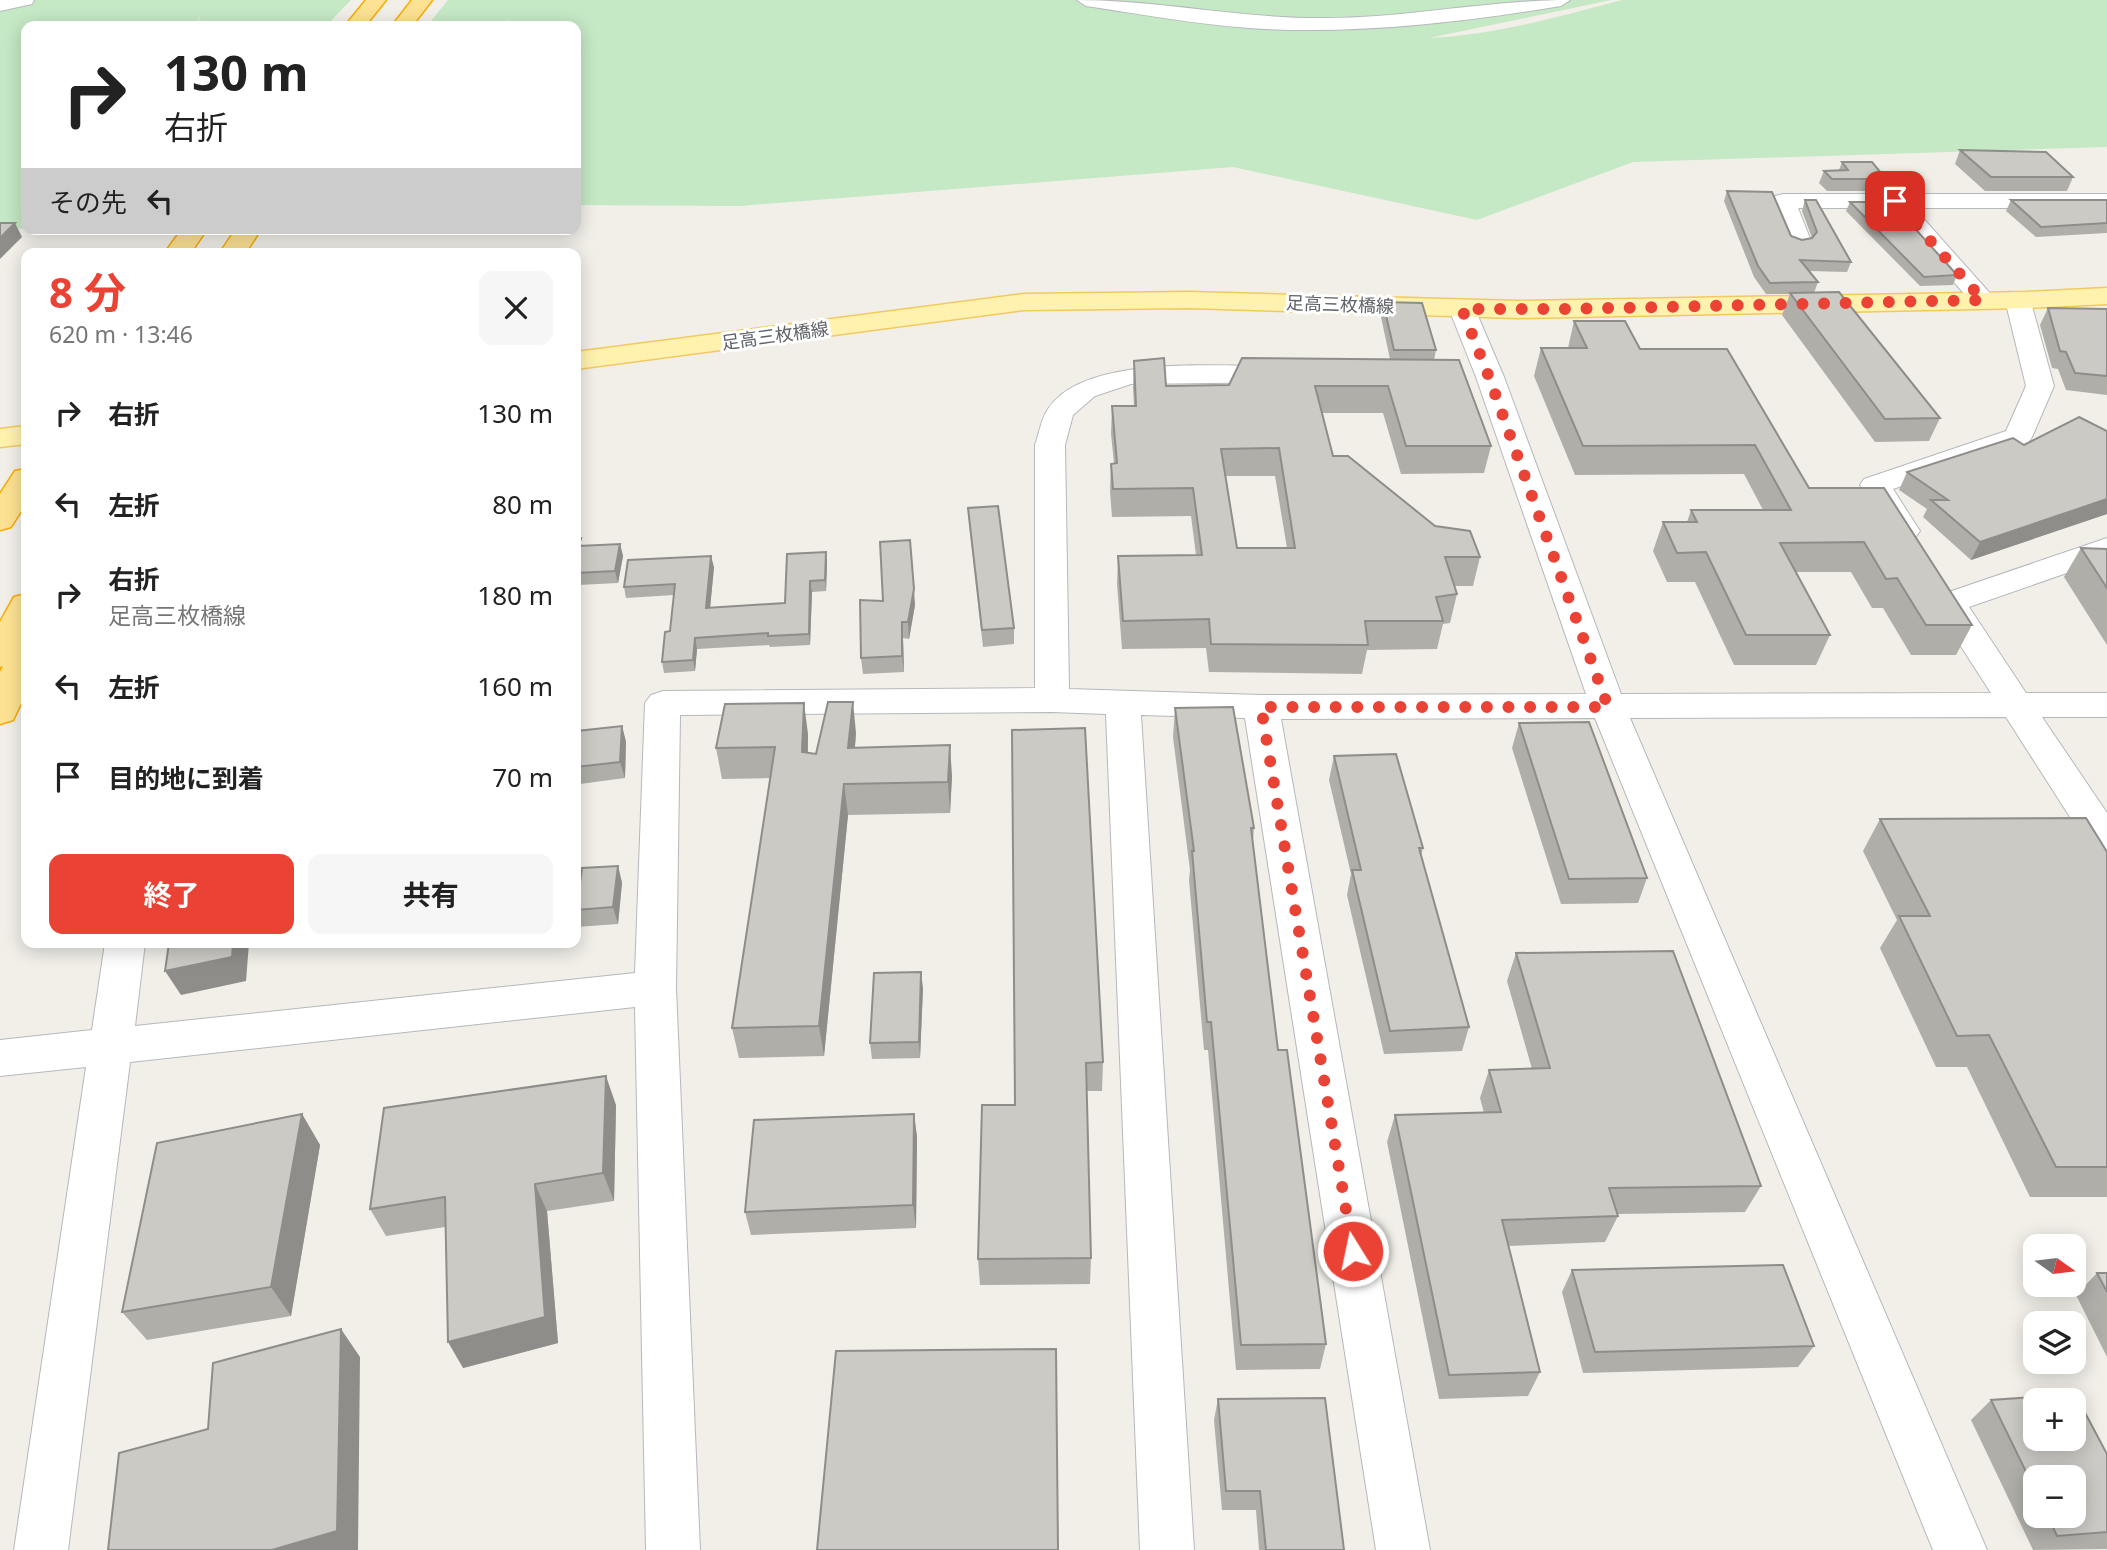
<!DOCTYPE html>
<html lang="ja">
<meta charset="utf-8">
<style>
body{margin:0;font-family:"Noto Sans","Noto Sans JP",sans-serif;background:#f6f6f6;color:#222;height:100vh;display:flex;flex-direction:column;font-size:26px;white-space:nowrap}
*{box-sizing:border-box;margin:0}
p{font-size:23px;color:#767676}
.icon{flex:none;width:38px;height:38px;fill:none;stroke:currentColor;stroke-width:2;stroke-linecap:round;stroke-linejoin:round}
.map{position:relative;flex:1;overflow:hidden}
.details{position:absolute;left:21px;top:248px;width:560px;height:700px;display:flex;flex-direction:column;background:#fff;border-radius:14px;box-shadow:0 4px 18px #0003}
.details>*{flex:none}
.top-card{position:absolute;left:21px;top:21px;width:560px;height:214px;border-radius:14px;box-shadow:0 4px 18px #0003;background:#fff;color:#222;overflow:hidden}
.needle{width:46px;rotate:104deg}
.buttons{position:absolute;left:2023px;top:1234px;display:grid;gap:14px}
.buttons a{display:grid;place-items:center;width:63px;height:63px;border-radius:14px;background:#fff;box-shadow:0 4px 18px #0003;font-size:35px}
.pin{position:absolute;display:grid;place-items:center;width:60px;height:60px;color:#fff;margin:-30px;border-radius:14px;box-shadow:0 4px 10px #0006}
.me{position:absolute;width:77px;margin:-38px;rotate:350deg;stroke-linejoin:round;filter:drop-shadow(0 0 5px #0008)}
.turn{display:flex;align-items:center;gap:24px;height:147px;padding:0 28px;font-size:32px}
.turn .icon{width:91px;height:91px;stroke-width:2.5}
.turn b{display:block;font-size:49px;line-height:60px}
.then{display:flex;align-items:center;height:66px;padding:0 28px;background:#0003;gap:14px;font-size:26px}
.round{display:grid;place-items:center;flex:none;width:74px;height:74px;border-radius:14px;background:#f6f6f6}
.summary{display:flex;align-items:center;justify-content:space-between;height:119px;padding:0 28px}
h1{font-size:42px;font-weight:700;line-height:52px;color:#ea4335}
.primary-button{display:flex;gap:14px;margin-top:auto;padding:14px 28px}
.primary-button a{flex:1;height:80px;border-radius:14px;background:#ea4335;color:#fff;font-size:28px;font-weight:700;line-height:80px;text-align:center}
.primary-button a+a{background:#f6f6f6;color:#222}
ul{padding:0;list-style:none}
li{display:flex;align-items:center;gap:21px;height:91px;padding:0 28px}
li div{flex:1}
li b{display:block;font-size:26px}
li em{font-style:normal}
.map>svg:first-child{display:block}
</style>
<div class="map">
<svg width="2107" height="1550" viewBox="0 0 2107 1550">
<rect width="100%" height="100%" fill="#f1efe8"/>
<g fill="#c5e8c5">
<path d="M 0,0 L 351,0 L 326,26 L 198,26 L 200,14 L 196,26 L 26,26 L 26,229 L 103,229 L 92,235 L 0,227 Z"/>
<path d="M 448,0 L 1611,0 L 1429,38 C 1495,35 1558,17 1622,0 L 2107,0 L 2107,147 L 1633,162 L 1477,220 L 1233,167 L 739,206 L 576,205 L 576,26 L 501,26 L 510,18 L 497,26 L 427,26 Z"/>
</g>
<g fill="none" stroke-linecap="round" stroke-linejoin="round">
<defs>
<g id="minor">
<path d="M 0,0 L 34,0 L 32,4 L 0,11 Z"/>
<path d="M 1077,0 C 1160,0 1241,19 1326,18 C 1408,18 1489,0 1570,0 L 1561,6 C 1458,23 1354,35 1249,28 C 1194,24 1140,14 1086,6 Z"/>
<path d="M 1783,194 L 2107,194 L 2107,208 L 1914,208 L 1996,300 L 1992,305 L 1983,308 L 1974,305 L 1889,208 L 1798,208 L 1811,241 L 1808,246 L 1799,248 L 1790,246 L 1771,201 L 1775,196 Z"/>
<path d="M 2013,292 L 2022,295 L 2032,306 L 2054,386 L 2032,437 L 2028,443 L 1893,489 L 1920,531 L 1915,538 L 1904,540 L 1893,538 L 1860,485 L 1864,479 L 2006,431 L 2026,386 L 2007,308 L 2000,300 L 2004,295 Z"/>
<path d="M 1462,301 L 1471,303 L 1475,309 L 1504,377 L 1621,694 L 1991,693 L 1933,603 L 1937,596 L 2107,538 L 2107,559 L 1969,607 L 2026,693 L 2107,693 L 2107,717 L 2042,717 L 2107,813 L 2107,857 L 2093,853 L 2006,717 L 1630,718 L 1987,1550 L 1933,1550 L 1595,718 L 1281,719 L 1430,1550 L 1376,1550 L 1245,718 L 1141,715 L 1194,1550 L 1140,1550 L 1106,714 L 1052,712 L 680,715 L 676,988 L 700,1550 L 646,1550 L 635,1007 L 130,1062 L 68,1550 L 14,1550 L 86,1067 L 0,1076 L 0,1040 L 92,1030 L 105,943 L 145,943 L 135,1026 L 635,973 L 645,703 L 651,695 L 663,691 L 1035,688 L 1035,445 C 1039,434 1041,419 1048,409 C 1084,353 1223,367 1284,366 L 1294,368 L 1298,374 L 1294,380 L 1284,382 L 1131,384 L 1095,396 L 1073,415 L 1065,445 L 1069,689 L 1261,695 L 1586,694 L 1476,377 L 1449,309 L 1453,303 Z"/>
</g>
<g id="major">
<path d="M 2107,288 L 2107,304 L 2026,308 L 1518,318 L 1189,308 L 1024,310 L 576,369 L 576,352 L 1024,294 L 1189,292 L 1518,301 L 2026,292 Z"/>
<path d="M 26,426 L 26,444 L 0,447 L 0,429 Z"/>
</g>
<g id="highway">
<path d="M 366,0 L 386,0 L 365,26 L 345,26 Z"/>
<path d="M 412,0 L 432,0 L 412,26 L 392,26 Z"/>
<path d="M 182,229 L 207,229 L 190,254 L 164,254 Z"/>
<path d="M 236,229 L 261,229 L 245,254 L 219,254 Z"/>
<path d="M 26,469 L 26,503 L 11,527 L 0,530 L 0,494 L 15,471 Z"/>
<path d="M 26,594 L 26,638 L 24,643 L 26,642 L 26,693 L 13,720 L 0,724 L 0,672 L 3,666 L 0,667 L 0,622 L 14,597 Z"/>
</g>
</defs>
<use href="#minor" stroke="#b5b8bc" stroke-width="2"/>
<use href="#major" stroke="#f2c960" stroke-width="3"/>
<use href="#highway" stroke="#f9ab00" stroke-width="3"/>
<use href="#minor" fill="#fff" fill-rule="evenodd"/>
<use href="#major" fill="#fff2af" fill-rule="evenodd"/>
<use href="#highway" fill="#fde293" fill-rule="evenodd"/>
</g>
<g fill="#afaea9" fill-rule="evenodd">
<path d="M 1960,150 L 2073,177 L 2067,191 L 1985,191 L 1955,164 Z"/>
<path d="M 1842,162 L 1886,179 L 1881,191 L 1827,191 L 1819,183 L 1824,171 L 1839,170 Z"/>
<path d="M 1727,191 L 1791,236 L 1802,240 L 1812,238 L 1802,211 L 1805,200 L 1851,262 L 1847,272 L 1809,271 L 1818,282 L 1814,293 L 1940,418 L 1929,441 L 1875,442 L 1782,315 L 1790,294 L 1766,294 L 1754,277 L 1724,201 Z"/>
<path d="M 2011,200 L 2107,200 L 2107,233 L 2036,237 L 2006,211 Z"/>
<path d="M 1850,202 L 1957,275 L 1953,285 L 1920,286 L 1846,211 Z"/>
<path d="M 1383,302 L 1436,350 L 1434,360 L 1491,446 L 1484,473 L 1401,474 L 1383,413 L 1322,413 L 1333,456 L 1480,557 L 1473,586 L 1454,586 L 1457,594 L 1450,623 L 1443,624 L 1437,649 L 1367,650 L 1362,674 L 1209,672 L 1206,648 L 1122,649 L 1117,584 L 1118,556 L 1196,555 L 1191,516 L 1112,517 L 1110,491 L 1111,464 L 1114,463 L 1111,434 L 1112,406 L 1134,406 L 1133,388 L 1134,361 L 1166,386 L 1229,385 L 1390,359 L 1381,317 ZM 1226,476 L 1275,476 L 1287,548 L 1237,548 Z"/>
<path d="M 2048,308 L 2107,309 L 2107,395 L 2066,390 L 2058,369 L 2052,368 L 2040,325 Z"/>
<path d="M 1574,321 L 1640,349 L 1809,488 L 1972,625 L 1956,655 L 1911,655 L 1883,608 L 1872,608 L 1851,572 L 1796,572 L 1830,635 L 1816,665 L 1734,665 L 1695,582 L 1667,582 L 1653,551 L 1663,522 L 1687,522 L 1691,510 L 1763,510 L 1744,474 L 1575,475 L 1534,376 L 1541,348 L 1568,348 Z"/>
<path d="M 2107,431 L 2107,514 L 1971,560 L 1923,517 L 1927,509 L 1899,490 L 1907,472 L 2024,445 Z"/>
<path d="M 968,508 L 1014,628 L 1014,644 L 983,647 L 969,524 Z"/>
<path d="M 576,538 L 583,546 L 620,544 L 623,556 L 618,583 L 578,585 L 576,595 Z"/>
<path d="M 2081,548 L 2107,549 L 2107,645 L 2064,577 Z"/>
<path d="M 826,552 L 827,563 L 826,591 L 812,592 L 810,645 L 770,647 L 769,645 L 697,649 L 695,671 L 664,673 L 662,662 L 670,631 L 674,595 L 626,598 L 624,587 L 714,567 L 710,608 L 785,603 Z"/>
<path d="M 915,605 L 909,639 L 903,638 L 904,672 L 863,674 L 861,658 Z"/>
<path d="M 1175,708 L 1254,828 L 1253,840 L 1278,1050 L 1326,1344 L 1320,1369 L 1236,1370 L 1208,1050 L 1204,1050 L 1189,880 L 1190,870 L 1173,737 Z"/>
<path d="M 1519,723 L 1647,878 L 1638,903 L 1561,904 L 1512,748 Z"/>
<path d="M 622,726 L 626,742 L 625,778 L 580,784 L 576,771 L 576,752 Z"/>
<path d="M 1085,728 L 1103,1062 L 1102,1091 L 1087,1091 L 1091,1258 L 1090,1284 L 980,1285 L 978,1259 L 1015,1105 Z"/>
<path d="M 856,733 L 855,748 L 952,776 L 950,813 L 848,815 L 824,1056 L 739,1058 L 732,1028 L 770,778 L 722,779 L 716,748 L 808,734 L 808,753 L 816,754 Z"/>
<path d="M 1334,756 L 1423,848 L 1421,856 L 1469,1027 L 1462,1051 L 1384,1054 L 1347,895 L 1351,874 L 1329,780 Z"/>
<path d="M 1880,819 L 2107,852 L 2107,1197 L 2030,1197 L 1967,1067 L 1936,1067 L 1880,948 L 1897,920 L 1863,851 Z"/>
<path d="M 618,866 L 622,883 L 618,924 L 576,927 L 576,883 L 580,883 Z"/>
<path d="M 518,943 L 553,943 L 519,946 Z"/>
<path d="M 1516,953 L 1761,1186 L 1745,1212 L 1617,1214 L 1618,1216 L 1605,1242 L 1508,1246 L 1540,1372 L 1528,1396 L 1439,1399 L 1387,1142 L 1395,1115 L 1484,1113 L 1480,1098 L 1489,1070 L 1532,1069 L 1507,981 Z"/>
<path d="M 923,988 L 920,1058 L 872,1059 L 870,1043 Z"/>
<path d="M 616,1105 L 614,1201 L 547,1211 L 558,1343 L 463,1368 L 445,1227 L 386,1236 L 370,1209 Z"/>
<path d="M 302,1114 L 320,1145 L 291,1316 L 147,1340 L 122,1312 Z"/>
<path d="M 914,1114 L 917,1137 L 916,1228 L 751,1235 L 745,1212 Z"/>
<path d="M 1572,1270 L 1814,1346 L 1798,1367 L 1583,1373 L 1562,1292 Z"/>
<path d="M 2097,1273 L 2107,1273 L 2107,1357 L 2076,1295 Z"/>
<path d="M 1218,1399 L 1344,1550 L 1259,1550 L 1256,1510 L 1222,1510 L 1214,1420 Z"/>
<path d="M 1991,1400 L 2107,1454 L 2107,1549 L 2033,1550 L 1971,1420 ZM 2035,1477 L 2074,1516 L 2035,1516 Z"/>
</g>
<g fill="#8f8d8a">
<path d="M 15,223 L 22,237 L 0,259 L 0,238 Z"/>
<path d="M 2107,499 L 2107,514 L 1971,560 L 1980,542 Z"/>
<path d="M 620,544 L 623,556 L 618,583 L 615,571 Z"/>
<path d="M 826,552 L 827,563 L 826,591 L 825,580 Z"/>
<path d="M 711,556 L 714,567 L 709,619 L 706,608 Z"/>
<path d="M 576,577 L 578,585 L 576,595 Z"/>
<path d="M 810,581 L 812,592 L 810,645 L 809,634 Z"/>
<path d="M 914,589 L 915,605 L 909,639 L 908,622 Z"/>
<path d="M 902,622 L 903,638 L 904,672 L 902,656 Z"/>
<path d="M 695,638 L 697,649 L 695,671 L 693,660 Z"/>
<path d="M 853,702 L 856,733 L 852,779 L 848,748 Z"/>
<path d="M 804,703 L 808,734 L 807,783 L 802,752 Z"/>
<path d="M 622,726 L 626,742 L 625,778 L 620,762 Z"/>
<path d="M 950,745 L 952,776 L 950,813 L 948,782 Z"/>
<path d="M 844,784 L 848,815 L 824,1056 L 819,1026 Z"/>
<path d="M 618,866 L 622,883 L 618,924 L 613,907 Z"/>
<path d="M 233,943 L 249,943 L 246,981 L 181,995 L 165,971 Z"/>
<path d="M 921,972 L 923,988 L 920,1058 L 919,1042 Z"/>
<path d="M 606,1076 L 616,1105 L 614,1201 L 603,1173 Z"/>
<path d="M 302,1114 L 320,1145 L 291,1316 L 271,1287 Z"/>
<path d="M 914,1114 L 917,1137 L 916,1228 L 913,1205 Z"/>
<path d="M 535,1184 L 547,1211 L 558,1343 L 463,1368 L 448,1342 Z"/>
<path d="M 341,1329 L 360,1357 L 358,1550 L 272,1550 Z"/>
</g>
<g fill="#cccac5" stroke="#8f8d8a" stroke-width="2" fill-rule="evenodd">
<path d="M 1960,150 L 2046,152 L 2073,177 L 1991,177 Z"/>
<path d="M 1842,162 L 1872,162 L 1886,179 L 1832,179 L 1824,171 L 1848,170 Z"/>
<path d="M 1727,191 L 1772,192 L 1791,236 L 1802,240 L 1812,238 L 1817,232 L 1805,200 L 1816,200 L 1851,262 L 1800,260 L 1818,282 L 1770,283 L 1758,266 Z"/>
<path d="M 2011,200 L 2107,200 L 2107,223 L 2041,227 Z"/>
<path d="M 1850,202 L 1891,202 L 1957,275 L 1924,277 Z"/>
<path d="M 0,223 L 15,223 L 0,238 Z"/>
<path d="M 1839,292 L 1940,418 L 1885,419 L 1790,293 Z"/>
<path d="M 1383,302 L 1422,303 L 1436,350 L 1394,350 Z"/>
<path d="M 2048,308 L 2107,309 L 2107,376 L 2075,373 L 2066,352 L 2060,351 Z"/>
<path d="M 1574,321 L 1625,321 L 1640,349 L 1727,349 L 1809,488 L 1884,488 L 1972,625 L 1926,625 L 1897,578 L 1886,579 L 1864,542 L 1780,543 L 1830,635 L 1746,635 L 1706,552 L 1677,553 L 1663,522 L 1697,522 L 1691,510 L 1791,510 L 1755,445 L 1583,446 L 1541,348 L 1587,348 Z"/>
<path d="M 1164,358 L 1166,386 L 1229,385 L 1242,358 L 1459,360 L 1491,446 L 1406,446 L 1388,386 L 1315,386 L 1333,456 L 1348,456 L 1435,526 L 1470,531 L 1480,557 L 1445,557 L 1457,594 L 1436,597 L 1443,621 L 1365,621 L 1368,645 L 1211,644 L 1209,619 L 1123,621 L 1118,556 L 1202,555 L 1193,488 L 1113,489 L 1111,464 L 1117,463 L 1112,406 L 1136,406 L 1134,361 ZM 1279,448 L 1295,548 L 1237,548 L 1221,449 Z"/>
<path d="M 2079,417 L 2107,431 L 2107,499 L 1980,542 L 1931,500 L 1948,500 L 1907,472 L 2013,438 L 2024,445 Z"/>
<path d="M 998,506 L 1014,628 L 982,630 L 968,508 Z"/>
<path d="M 576,538 L 581,538 L 579,546 L 620,544 L 615,571 L 576,573 Z"/>
<path d="M 910,540 L 914,589 L 908,622 L 902,622 L 902,656 L 861,658 L 860,600 L 883,601 L 880,542 Z"/>
<path d="M 2081,548 L 2107,549 L 2107,588 Z"/>
<path d="M 826,552 L 825,580 L 810,581 L 809,634 L 768,636 L 768,633 L 695,638 L 693,660 L 662,662 L 665,632 L 670,631 L 675,584 L 624,587 L 628,560 L 711,556 L 706,608 L 785,603 L 787,554 Z"/>
<path d="M 828,702 L 853,702 L 848,748 L 950,745 L 948,782 L 844,784 L 819,1026 L 732,1028 L 775,747 L 716,748 L 725,704 L 804,703 L 802,752 L 816,754 Z"/>
<path d="M 1233,707 L 1254,828 L 1251,828 L 1278,1050 L 1287,1050 L 1326,1344 L 1241,1345 L 1211,1022 L 1207,1022 L 1192,851 L 1194,851 L 1175,708 Z"/>
<path d="M 1589,722 L 1647,878 L 1569,879 L 1519,723 Z"/>
<path d="M 622,726 L 620,762 L 576,767 L 577,731 Z"/>
<path d="M 1085,728 L 1103,1062 L 1086,1063 L 1091,1258 L 978,1259 L 982,1105 L 1015,1105 L 1012,730 Z"/>
<path d="M 1396,754 L 1423,848 L 1419,848 L 1469,1027 L 1390,1031 L 1352,870 L 1361,870 L 1334,756 Z"/>
<path d="M 2086,818 L 2107,852 L 2107,1167 L 2056,1167 L 1989,1035 L 1957,1036 L 1899,916 L 1930,916 L 1880,819 Z"/>
<path d="M 618,866 L 613,907 L 576,910 L 576,883 L 580,883 L 582,868 Z"/>
<path d="M 169,943 L 233,943 L 232,957 L 165,971 Z"/>
<path d="M 1673,951 L 1761,1186 L 1609,1188 L 1618,1216 L 1502,1220 L 1540,1372 L 1449,1375 L 1395,1115 L 1501,1112 L 1489,1070 L 1550,1068 L 1516,953 Z"/>
<path d="M 921,972 L 919,1042 L 870,1043 L 874,973 Z"/>
<path d="M 606,1076 L 603,1173 L 535,1184 L 545,1317 L 448,1342 L 445,1197 L 370,1209 L 384,1108 Z"/>
<path d="M 302,1114 L 271,1287 L 122,1312 L 157,1143 Z"/>
<path d="M 914,1114 L 913,1205 L 745,1212 L 754,1120 Z"/>
<path d="M 1783,1265 L 1814,1346 L 1595,1352 L 1572,1270 Z"/>
<path d="M 2097,1273 L 2107,1273 L 2107,1292 Z"/>
<path d="M 341,1329 L 337,1531 L 272,1550 L 108,1550 L 119,1453 L 208,1429 L 213,1363 Z"/>
<path d="M 1056,1349 L 1058,1550 L 817,1550 L 836,1351 Z"/>
<path d="M 2075,1394 L 2107,1454 L 2107,1532 L 2057,1536 L 2048,1516 L 2074,1516 L 2074,1477 L 2035,1477 L 2035,1490 L 1991,1400 ZM 2035,1400 L 2074,1400 L 2074,1438 L 2035,1438 Z"/>
<path d="M 1325,1398 L 1344,1550 L 1266,1550 L 1260,1491 L 1226,1491 L 1218,1399 Z"/>
</g>
<g fill="none" stroke-linecap="round" stroke-linejoin="round">
<path stroke="#ea4335" stroke-width="12" stroke-dasharray="0 21.6" d="M 1353,1251 L 1261,707 L 1608,707 L 1489,377 L 1462,309 L 1567,309 L 1983,300 L 1895,201"/>
</g>
<g text-anchor="middle" dominant-baseline="central" stroke-width="6" stroke-linejoin="round" paint-order="stroke">
<g font-size="18" fill="#5f6368" stroke="#fff">
<text transform="translate(1340 304) rotate(2)">足高三枚橋線</text>
<text transform="translate(775 335) rotate(-8)">足高三枚橋線</text>
</g>
</g>
</svg>
<div class="buttons">
<a><svg class="needle" viewBox="-14 -14 28 28"><path d="M0-13l5 13h-10z" fill="#e53935"/><path d="M0 13l5-13h-10z" fill="#767676"/></svg></a>
<a><svg class="icon" aria-label="layers" viewBox="0 0 24 24"><path d="M12 4l9 5-9 5-9-5zM3 14l9 5 9-5"/></svg></a>
<a>+</a>
<a>−</a>
</div>
<div class="pin" style="left:1895px;top:201px;background:#d93025"><svg class="icon" aria-label="arrive" viewBox="0 0 24 24"><path d="M6 21V4h12l-3 4 3 4H6"/></svg></div>
<svg class="me" style="left:1353px;top:1251px" viewBox="-20 -20 40 40"><circle r="17" fill="#ea4335" stroke="#fff" stroke-width="3"/><path d="M0-11L8 9 0 5-8 9z" fill="#fff"/></svg>
<div class="top-card">
<div class="turn"><svg class="icon" aria-label="right" viewBox="0 0 24 24"><path d="M7 20v-9h11M14 6l5 5-5 5"/></svg><div><b>130 m</b>右折</div></div>
<div class="then">その先<svg class="icon" aria-label="left" viewBox="0 0 24 24"><path d="M17 20v-9H6M10 6l-5 5 5 5"/></svg></div>
</div>
<section class="details">
<div class="summary"><div><h1>8 分</h1><p>620 m · 13:46</p></div><a class="round"><svg class="icon" aria-label="close" viewBox="0 0 24 24"><path d="M6 6l12 12M18 6L6 18"/></svg></a></div>
<ul>
<li><svg class="icon" aria-label="right" viewBox="0 0 24 24"><path d="M7 20v-9h11M14 6l5 5-5 5"/></svg><div><b>右折</b></div><em>130 m</em></li>
<li><svg class="icon" aria-label="left" viewBox="0 0 24 24"><path d="M17 20v-9H6M10 6l-5 5 5 5"/></svg><div><b>左折</b></div><em>80 m</em></li>
<li><svg class="icon" aria-label="right" viewBox="0 0 24 24"><path d="M7 20v-9h11M14 6l5 5-5 5"/></svg><div><b>右折</b><p>足高三枚橋線</p></div><em>180 m</em></li>
<li><svg class="icon" aria-label="left" viewBox="0 0 24 24"><path d="M17 20v-9H6M10 6l-5 5 5 5"/></svg><div><b>左折</b></div><em>160 m</em></li>
<li><svg class="icon" aria-label="arrive" viewBox="0 0 24 24"><path d="M6 21V4h12l-3 4 3 4H6"/></svg><div><b>目的地に到着</b></div><em>70 m</em></li>
</ul>
<div class="primary-button"><a>終了</a><a>共有</a></div>
</section>
</div>
